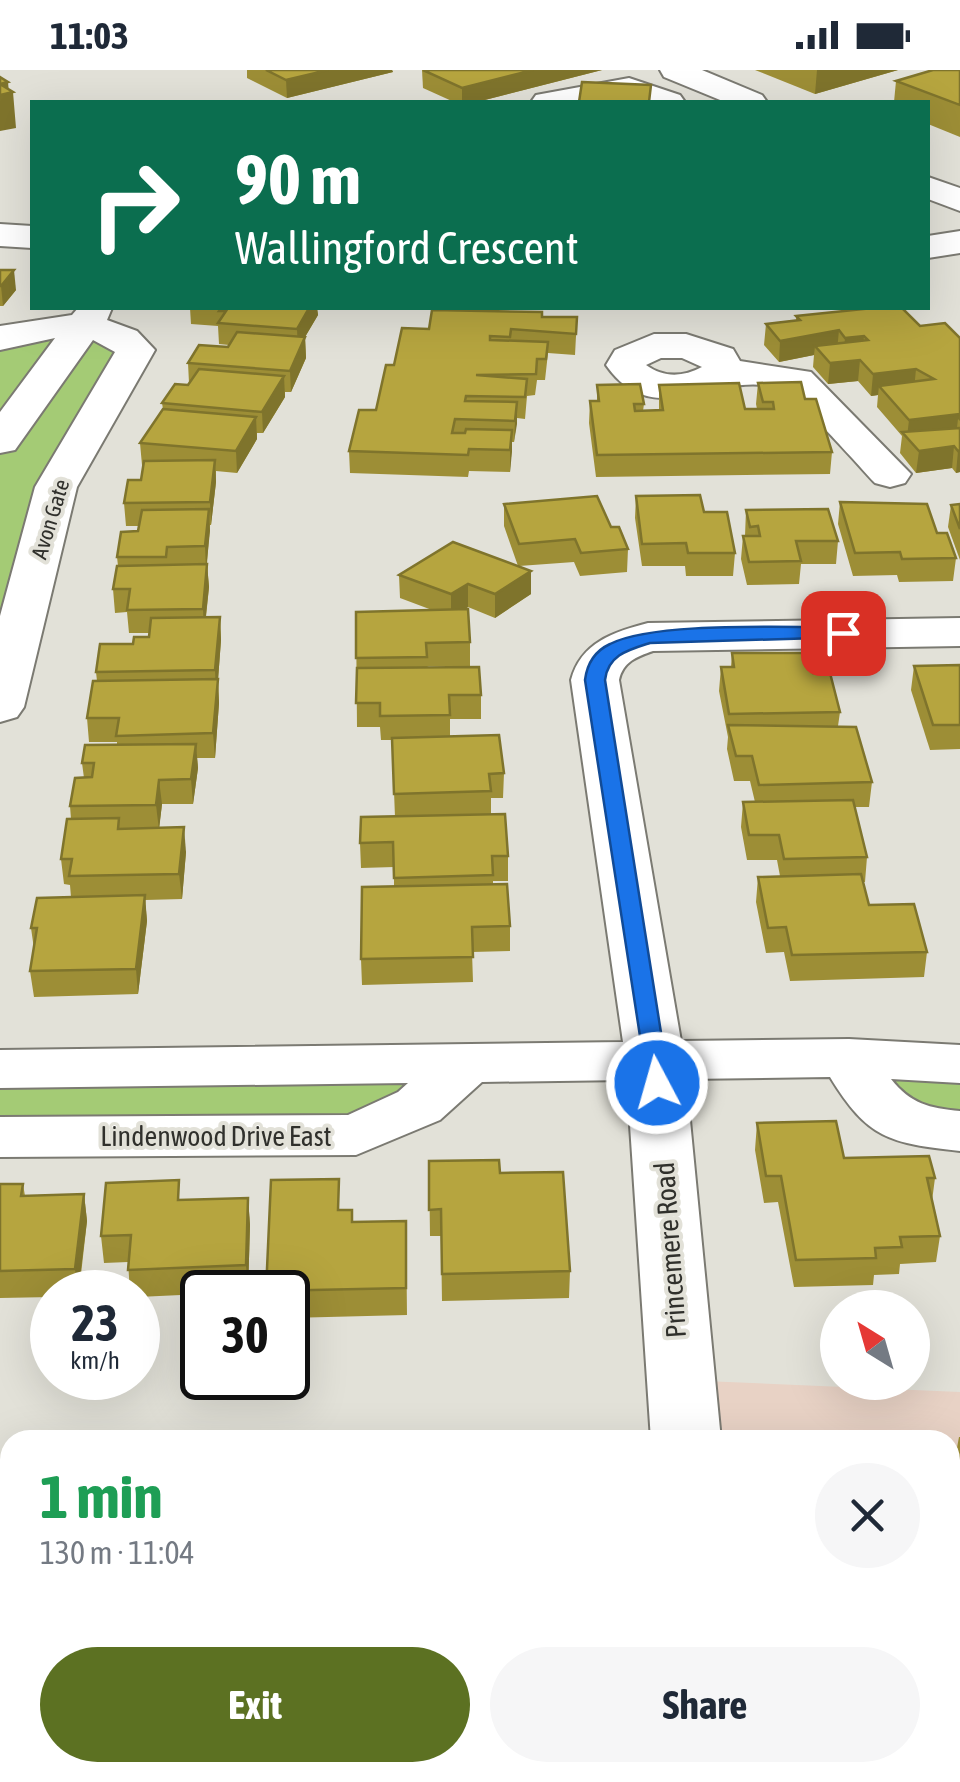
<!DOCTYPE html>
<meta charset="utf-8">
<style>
body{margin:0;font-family:"Asap Condensed",sans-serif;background:#f6f6f7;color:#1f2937;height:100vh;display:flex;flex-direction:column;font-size:38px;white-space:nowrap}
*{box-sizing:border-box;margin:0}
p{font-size:32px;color:#747a83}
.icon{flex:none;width:55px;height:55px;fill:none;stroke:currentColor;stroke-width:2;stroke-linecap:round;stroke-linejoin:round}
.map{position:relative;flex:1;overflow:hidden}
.side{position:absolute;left:0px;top:1360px;width:960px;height:352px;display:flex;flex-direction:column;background:#fff;border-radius:30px 30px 0 0;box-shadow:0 10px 40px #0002}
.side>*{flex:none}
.top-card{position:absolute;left:30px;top:30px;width:900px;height:210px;border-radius:0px;box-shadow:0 10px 40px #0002;background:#0b6e4f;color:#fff;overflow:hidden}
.needle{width:65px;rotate:323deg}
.tools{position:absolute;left:820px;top:1220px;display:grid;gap:20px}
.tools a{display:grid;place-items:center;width:110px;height:110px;border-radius:50%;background:#fff;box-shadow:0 10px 40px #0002;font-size:50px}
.speed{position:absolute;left:30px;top:1200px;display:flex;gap:20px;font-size:50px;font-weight:700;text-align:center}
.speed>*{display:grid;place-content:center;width:130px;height:130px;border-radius:50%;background:#fff;box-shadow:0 10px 40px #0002;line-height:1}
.speed small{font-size:25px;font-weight:400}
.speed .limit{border:5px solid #111;border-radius:15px;background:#fff;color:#111}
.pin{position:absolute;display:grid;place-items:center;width:85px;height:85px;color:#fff;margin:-42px;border-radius:20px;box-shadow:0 5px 15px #0006}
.me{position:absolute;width:110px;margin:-55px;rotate:354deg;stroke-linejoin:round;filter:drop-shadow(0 0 8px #0008)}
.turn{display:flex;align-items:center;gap:35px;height:210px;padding:0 40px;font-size:45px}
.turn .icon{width:130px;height:130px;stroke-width:2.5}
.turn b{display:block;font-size:70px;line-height:85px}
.round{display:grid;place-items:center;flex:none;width:105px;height:105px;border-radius:52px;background:#f6f6f7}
.summary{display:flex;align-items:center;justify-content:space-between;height:170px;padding:0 40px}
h1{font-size:60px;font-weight:700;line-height:75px;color:#1e9e55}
.button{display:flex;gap:20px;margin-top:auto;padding:20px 40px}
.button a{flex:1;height:115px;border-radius:60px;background:#5c7122;color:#fff;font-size:40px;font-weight:700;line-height:115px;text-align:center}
.button a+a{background:#f6f6f7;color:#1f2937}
.status{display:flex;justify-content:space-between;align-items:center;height:70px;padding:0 50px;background:#fff;direction:ltr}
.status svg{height:28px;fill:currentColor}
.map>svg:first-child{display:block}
</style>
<div class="status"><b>11:03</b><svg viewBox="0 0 49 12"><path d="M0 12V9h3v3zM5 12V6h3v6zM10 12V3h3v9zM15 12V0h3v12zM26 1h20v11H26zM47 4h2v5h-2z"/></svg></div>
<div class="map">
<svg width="960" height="1712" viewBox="0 0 960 1712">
<rect width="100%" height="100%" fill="#e2e1d8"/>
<path fill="#e8d2c5" d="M 680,1310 L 960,1322 L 960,1712 L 638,1712 L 638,1703 L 950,1702 L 950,1370 L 686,1370 Z"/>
<g fill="#a4cb75">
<path d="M 80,258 L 136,280 L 56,417 L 0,637 L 0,268 Z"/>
<path d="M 849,988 L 960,994 L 960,1061 Z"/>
<path d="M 468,992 L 356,1065 L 0,1067 L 0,999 Z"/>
</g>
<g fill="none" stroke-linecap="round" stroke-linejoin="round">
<defs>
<g id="minor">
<path d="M 660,0 L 702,0 L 762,25 L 767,32 L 725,32 L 664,7 Z"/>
<path d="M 629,8 L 680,25 L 685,32 L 641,32 L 626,27 L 596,32 L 531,32 L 536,25 Z"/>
<path d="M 928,107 L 960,118 L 960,141 L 928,129 Z"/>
<path d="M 0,154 L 32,156 L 32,178 L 0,176 Z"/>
<path d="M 960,161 L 960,183 L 928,188 L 928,166 Z"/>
<path d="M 78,238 L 112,238 L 107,250 L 137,261 L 155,280 L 77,417 L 24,637 L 17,647 L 0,652 L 0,546 L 35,417 L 115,282 L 93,270 L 15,380 L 0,383 L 0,342 L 55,268 L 0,280 L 0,256 L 72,245 Z"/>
<path d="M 654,264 L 686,264 L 733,279 L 740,291 L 811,302 L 911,404 L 905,413 L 890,417 L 875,413 C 860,397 797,326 783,320 C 722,295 656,367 606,295 L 615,280 ZM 661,288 L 682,288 L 702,297 C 683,307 664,308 646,295 Z"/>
<path d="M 960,548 L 960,576 L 653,581 C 636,587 623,592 619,610 L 681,971 L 849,969 L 960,975 L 960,1013 L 891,1009 C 911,1034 929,1038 960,1041 L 960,1081 C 889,1073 868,1069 830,1007 L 686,1009 L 721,1370 L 651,1370 L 627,1010 L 482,1012 L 440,1050 L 356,1085 L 0,1087 L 0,1047 L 348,1045 L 398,1022 L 408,1013 L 0,1018 L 0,980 L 623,972 L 571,610 C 581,572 614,562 648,553 Z"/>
<path d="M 25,1702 L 571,1702 L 567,1712 L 20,1712 Z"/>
</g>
</defs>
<use href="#minor" stroke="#7b7a72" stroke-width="4"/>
<use href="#minor" fill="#fff" fill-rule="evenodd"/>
</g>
<g fill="#9d8e36">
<path d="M 247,0 L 392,0 L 393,2 L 287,28 L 247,8 Z"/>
<path d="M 422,0 L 602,0 L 477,32 L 454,32 L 423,18 Z"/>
<path d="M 755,0 L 898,0 L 815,24 Z"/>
<path d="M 960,0 L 960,67 L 928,54 L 928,32 L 894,32 L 896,11 Z"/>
<path d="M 0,200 L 16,220 L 3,236 L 0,236 Z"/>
<path d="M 190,238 L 317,238 L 318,245 L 305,267 L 306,288 L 291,322 L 285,322 L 285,327 L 263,363 L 257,363 L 257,369 L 237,403 L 216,401 L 216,412 L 211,455 L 210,455 L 207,494 L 209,517 L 206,547 L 220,547 L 221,570 L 218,610 L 219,633 L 215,688 L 197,688 L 198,698 L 193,734 L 162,734 L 159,758 L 186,782 L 182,829 L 145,830 L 147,851 L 138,924 L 34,927 L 30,901 L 34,879 L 31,858 L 71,827 L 70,815 L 64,814 L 61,789 L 71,749 L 70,736 L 84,708 L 82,693 L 117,675 L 117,672 L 89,672 L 87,648 L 97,611 L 96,602 L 133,574 L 149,567 L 149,563 L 129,563 L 127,542 L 115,543 L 113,519 L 118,496 L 117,487 L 138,461 L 139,456 L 126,456 L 124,433 L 141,410 L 144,395 L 142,395 L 140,373 L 163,339 L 162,333 L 189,313 L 188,293 L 228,277 L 229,275 L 219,274 L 218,256 L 191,254 Z"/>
<path d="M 796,246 L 920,256 L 960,268 L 960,402 L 956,403 L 952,398 L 916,403 L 900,383 L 902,366 L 877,337 L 878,325 L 871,326 L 858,311 L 828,314 L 813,297 L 814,285 L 779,292 L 764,275 L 766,254 L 796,251 Z"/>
<path d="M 542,247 L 577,247 L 575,285 L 548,283 L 545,310 L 537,310 L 535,325 L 527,326 L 525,349 L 517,348 L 514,372 L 512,372 L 510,402 L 469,401 L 468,407 L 350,403 L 349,381 L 376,340 L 394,295 L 429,259 Z"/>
<path d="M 758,313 L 805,329 L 832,382 L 830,404 L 596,407 L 589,353 L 590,331 L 597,331 L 597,315 L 644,334 L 643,341 L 659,341 L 659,315 L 745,339 L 757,339 L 756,334 Z"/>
<path d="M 636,426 L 704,442 L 735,483 L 733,506 L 686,506 L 685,496 L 642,496 L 635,448 Z"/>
<path d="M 840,432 L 937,463 L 956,488 L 953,511 L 899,512 L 897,505 L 853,506 L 838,454 Z"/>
<path d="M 504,434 L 611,457 L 628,479 L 627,502 L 580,506 L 574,492 L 519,496 L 531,524 L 495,548 L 468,537 L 464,540 L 470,572 L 470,596 L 427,596 L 481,625 L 481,649 L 450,649 L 450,667 L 504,703 L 503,728 L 491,728 L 491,745 L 508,786 L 508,811 L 493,811 L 493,815 L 510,856 L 510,881 L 472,882 L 473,912 L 362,915 L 361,889 L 394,816 L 394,797 L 361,798 L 360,773 L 395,747 L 392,670 L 381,670 L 380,657 L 357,657 L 356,542 L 432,540 L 400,528 L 399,505 L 518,496 L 504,456 Z"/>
<path d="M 960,434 L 960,490 L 948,457 L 951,435 Z"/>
<path d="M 746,440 L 838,471 L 836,494 L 801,494 L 799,514 L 747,515 L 741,489 L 743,466 L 745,466 Z"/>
<path d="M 732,583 L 813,603 L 840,642 L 838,656 L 872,712 L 869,737 L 855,737 L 867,787 L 865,812 L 863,812 L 869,835 L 927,882 L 924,907 L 790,911 L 784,882 L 766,883 L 756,832 L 758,807 L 780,806 L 777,790 L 747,790 L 741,757 L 743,732 L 755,732 L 750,711 L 734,711 L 727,679 L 728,667 L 719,621 L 721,597 L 731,597 Z"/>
<path d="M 960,595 L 960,679 L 930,680 L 911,620 L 914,596 Z"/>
<path d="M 757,1053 L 844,1088 L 935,1108 L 932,1131 L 940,1166 L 936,1192 L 900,1194 L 899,1204 L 874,1205 L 873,1215 L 794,1217 L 778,1132 L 764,1133 L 755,1080 Z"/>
<path d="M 429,1091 L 500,1103 L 570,1201 L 569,1228 L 442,1231 L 441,1166 L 430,1166 Z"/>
<path d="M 271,1110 L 340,1140 L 353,1152 L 406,1151 L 407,1245 L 288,1248 L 288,1222 L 266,1222 Z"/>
<path d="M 0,1114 L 23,1114 L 25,1126 L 84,1124 L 87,1151 L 79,1222 L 52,1222 L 52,1227 L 0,1228 Z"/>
<path d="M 248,1128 L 250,1155 L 248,1222 L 202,1222 L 202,1224 L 138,1227 L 138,1222 L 130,1222 L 128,1192 L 104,1193 L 101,1166 L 181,1130 Z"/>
<path d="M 959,1367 L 960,1367 L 960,1439 L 952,1405 Z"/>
</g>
<g fill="#7f742c">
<path d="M 328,0 L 392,0 L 393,2 L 287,28 L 286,10 Z"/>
<path d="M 533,0 L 602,0 L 477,32 L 462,32 L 462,18 Z"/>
<path d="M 817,0 L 898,0 L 815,24 Z"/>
<path d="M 8,12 L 9,23 L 13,22 L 16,58 L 0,61 L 0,14 Z"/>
<path d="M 14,200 L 16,220 L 3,236 L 1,216 Z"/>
<path d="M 309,238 L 317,238 L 318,245 L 305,267 L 306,288 L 291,322 L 290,301 L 298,280 L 297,259 Z"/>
<path d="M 839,260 L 837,281 L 815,276 L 814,285 L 779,292 L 780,271 Z"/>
<path d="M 864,266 L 862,286 L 843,289 L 845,268 Z"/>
<path d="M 860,290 L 858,311 L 828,314 L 830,293 Z"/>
<path d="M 916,299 L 914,320 L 879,316 L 878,325 L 871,326 L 873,304 Z"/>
<path d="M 284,306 L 285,327 L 263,363 L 262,342 Z"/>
<path d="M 517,332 L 517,354 L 514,372 L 515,351 Z"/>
<path d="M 960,344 L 960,351 L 958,349 L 956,366 L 907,367 L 909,350 Z"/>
<path d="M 256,347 L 257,369 L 237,403 L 236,381 Z"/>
<path d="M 512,360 L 512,382 L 510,402 L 510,380 Z"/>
<path d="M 954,376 L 952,398 L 916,403 L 919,381 Z"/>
<path d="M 960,380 L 960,402 L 956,403 L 958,381 Z"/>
<path d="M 215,390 L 216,412 L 211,455 L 210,432 Z"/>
<path d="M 209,439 L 210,461 L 206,499 L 205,476 Z"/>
<path d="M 207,494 L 209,517 L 204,562 L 203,539 Z"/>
<path d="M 531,501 L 531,524 L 495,548 L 495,524 Z"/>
<path d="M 468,514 L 468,537 L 451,548 L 451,524 Z"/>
<path d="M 220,547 L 221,570 L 218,610 L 219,633 L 215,688 L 213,663 L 216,622 L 215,600 Z"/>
<path d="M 196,674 L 198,698 L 193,734 L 191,709 Z"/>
<path d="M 159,710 L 162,734 L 159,760 L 156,735 Z"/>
<path d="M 184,757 L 186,782 L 182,829 L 179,804 Z"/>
<path d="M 145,825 L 147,851 L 138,924 L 136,899 Z"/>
<path d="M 84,1124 L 87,1151 L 78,1222 L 75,1199 Z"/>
<path d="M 248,1128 L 250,1155 L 248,1222 L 246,1195 Z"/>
</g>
<g fill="#b6a53f" stroke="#7f742c" stroke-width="2.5">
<path d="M 266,0 L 328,0 L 286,10 Z"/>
<path d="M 423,0 L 533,0 L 462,18 Z"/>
<path d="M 933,0 L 960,0 L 960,35 L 896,11 Z"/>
<path d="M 0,7 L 8,12 L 0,14 L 13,22 L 0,25 Z"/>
<path d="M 582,12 L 651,15 L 649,32 L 579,32 Z"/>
<path d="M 0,200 L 14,200 L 1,216 L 0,216 Z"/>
<path d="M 221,238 L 309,238 L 297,259 L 218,253 L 226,241 L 219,241 Z"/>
<path d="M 873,238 L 902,238 L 920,256 L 945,253 L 960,268 L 960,344 L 909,350 L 879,316 L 934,309 L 916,299 L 873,304 L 860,290 L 830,293 L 815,276 L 868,270 L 864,266 L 845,268 L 839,260 L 780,271 L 766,254 L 800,250 L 796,246 Z"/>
<path d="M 432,240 L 542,242 L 542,247 L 577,247 L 576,264 L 511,259 L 510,267 L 490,266 L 490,270 L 548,272 L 546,289 L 537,289 L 536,304 L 476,305 L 527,309 L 525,327 L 466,326 L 465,331 L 517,332 L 515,351 L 455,349 L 452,363 L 465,363 L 466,359 L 512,360 L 510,380 L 469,379 L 468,385 L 349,381 L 359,340 L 376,340 L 386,295 L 394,295 L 402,258 L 429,259 Z"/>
<path d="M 237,262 L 305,267 L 290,301 L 188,293 L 199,275 L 228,277 Z"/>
<path d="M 199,299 L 284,306 L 262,342 L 162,333 L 175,314 L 188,315 Z"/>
<path d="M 801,312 L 805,329 L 816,329 L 832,382 L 597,385 L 590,331 L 599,331 L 597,315 L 640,314 L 644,334 L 634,334 L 635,341 L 663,340 L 659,315 L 739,313 L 745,339 L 774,339 L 773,332 L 763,332 L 758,313 Z"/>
<path d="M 163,339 L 256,347 L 236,381 L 140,373 Z"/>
<path d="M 960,358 L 960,380 L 958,381 L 954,376 L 919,381 L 902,362 Z"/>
<path d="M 215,390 L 210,432 L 124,433 L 128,410 L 141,410 L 144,391 Z"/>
<path d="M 700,425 L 704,442 L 727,442 L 735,483 L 688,483 L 686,473 L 642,474 L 636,426 Z"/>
<path d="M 597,426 L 611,457 L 619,457 L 628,479 L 581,483 L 575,469 L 519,474 L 504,434 Z"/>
<path d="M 840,432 L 927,434 L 937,463 L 947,463 L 956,488 L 902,489 L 900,482 L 855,483 Z"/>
<path d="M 960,434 L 960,459 L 951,435 Z"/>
<path d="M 209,439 L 205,476 L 167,477 L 166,487 L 117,487 L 121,462 L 138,461 L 142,440 Z"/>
<path d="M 828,439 L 838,471 L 796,471 L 801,491 L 749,492 L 743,466 L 760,466 L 758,456 L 750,457 L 746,440 Z"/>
<path d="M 453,472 L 531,501 L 495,524 L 468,514 L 451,524 L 399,505 Z"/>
<path d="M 207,494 L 203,539 L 127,540 L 130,519 L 113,519 L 117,496 Z"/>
<path d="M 468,539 L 470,572 L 426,573 L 427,587 L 356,588 L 356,542 Z"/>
<path d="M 220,547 L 215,600 L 96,602 L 100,574 L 133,574 L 134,567 L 149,567 L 151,548 Z"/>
<path d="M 732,583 L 809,583 L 813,603 L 830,603 L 840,642 L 729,644 L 721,597 L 734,597 Z"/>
<path d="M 960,595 L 960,655 L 933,655 L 914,596 Z"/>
<path d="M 479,597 L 481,625 L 449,625 L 450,645 L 380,646 L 380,633 L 356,633 L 357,598 Z"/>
<path d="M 218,609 L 213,663 L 116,666 L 119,648 L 87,648 L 93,611 Z"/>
<path d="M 728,655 L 856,657 L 872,712 L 759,715 L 752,686 L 736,686 Z"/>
<path d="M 499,665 L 504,703 L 489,704 L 491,721 L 394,724 L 392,668 Z"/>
<path d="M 196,674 L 191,709 L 159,710 L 156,735 L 70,736 L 75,708 L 92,707 L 94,693 L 82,693 L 85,675 Z"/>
<path d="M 853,730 L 867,787 L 784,789 L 779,765 L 749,765 L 743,732 Z"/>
<path d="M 505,744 L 508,786 L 492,786 L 493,805 L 394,808 L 393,772 L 360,773 L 361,747 Z"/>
<path d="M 119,748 L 118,759 L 184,757 L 179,804 L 69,806 L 72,789 L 61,789 L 67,749 Z"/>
<path d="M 861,804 L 869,835 L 914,834 L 927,882 L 792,885 L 786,857 L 768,858 L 758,807 Z"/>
<path d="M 507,814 L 510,856 L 472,857 L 473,887 L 361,889 L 362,817 Z"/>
<path d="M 145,825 L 136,899 L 30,901 L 37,858 L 31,858 L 37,828 Z"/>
<path d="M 836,1051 L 844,1088 L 929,1086 L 935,1108 L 927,1108 L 940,1166 L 900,1167 L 902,1177 L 875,1178 L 876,1188 L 796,1190 L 781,1106 L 766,1106 L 757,1053 Z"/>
<path d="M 499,1090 L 500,1103 L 563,1102 L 570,1201 L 442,1204 L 441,1139 L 429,1140 L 429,1091 Z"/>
<path d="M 339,1109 L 338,1140 L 352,1140 L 352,1152 L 406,1151 L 406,1218 L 266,1221 L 271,1110 Z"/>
<path d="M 179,1110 L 178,1130 L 248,1128 L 246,1195 L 128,1200 L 131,1165 L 101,1166 L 106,1113 Z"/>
<path d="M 0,1114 L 23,1114 L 21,1126 L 84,1124 L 75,1199 L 0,1201 Z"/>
</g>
<path fill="#1a73e8" stroke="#114b97" stroke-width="2.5" d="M 843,557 L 853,563 L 850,567 L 650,573 C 628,580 608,585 605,610 L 669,1013 L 666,1018 L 648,1018 L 585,610 C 587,594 595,581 610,574 C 655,551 787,558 843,557 Z"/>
<g text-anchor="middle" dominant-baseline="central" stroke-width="8" stroke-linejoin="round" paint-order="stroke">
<g font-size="22" fill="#30302c" stroke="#e2e1d8">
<text transform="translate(50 449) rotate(-73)">Avon Gate</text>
</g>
<g font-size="28" fill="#30302c" stroke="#e2e1d8">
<text x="216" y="1066">Lindenwood Drive East</text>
<text transform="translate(670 1180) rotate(-94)">Princemere Road</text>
</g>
</g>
</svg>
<div class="tools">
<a><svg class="needle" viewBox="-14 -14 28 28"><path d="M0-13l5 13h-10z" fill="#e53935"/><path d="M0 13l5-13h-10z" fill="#747a83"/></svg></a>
</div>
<div class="speed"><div>23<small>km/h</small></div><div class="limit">30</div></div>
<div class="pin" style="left:843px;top:563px;background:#d93025"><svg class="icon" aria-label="arrive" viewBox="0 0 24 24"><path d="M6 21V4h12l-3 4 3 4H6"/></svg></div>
<svg class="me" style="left:657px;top:1013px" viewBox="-20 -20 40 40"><circle r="17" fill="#1a73e8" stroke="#fff" stroke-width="3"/><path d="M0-11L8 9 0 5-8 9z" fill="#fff"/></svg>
<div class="top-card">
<div class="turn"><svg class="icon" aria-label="right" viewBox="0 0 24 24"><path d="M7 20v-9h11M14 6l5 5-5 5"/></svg><div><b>90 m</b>Wallingford Crescent</div></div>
</div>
<section class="side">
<div class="summary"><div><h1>1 min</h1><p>130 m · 11:04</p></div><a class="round"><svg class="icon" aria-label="close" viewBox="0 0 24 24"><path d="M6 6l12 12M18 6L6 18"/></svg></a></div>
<div class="button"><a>Exit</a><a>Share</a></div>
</section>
</div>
